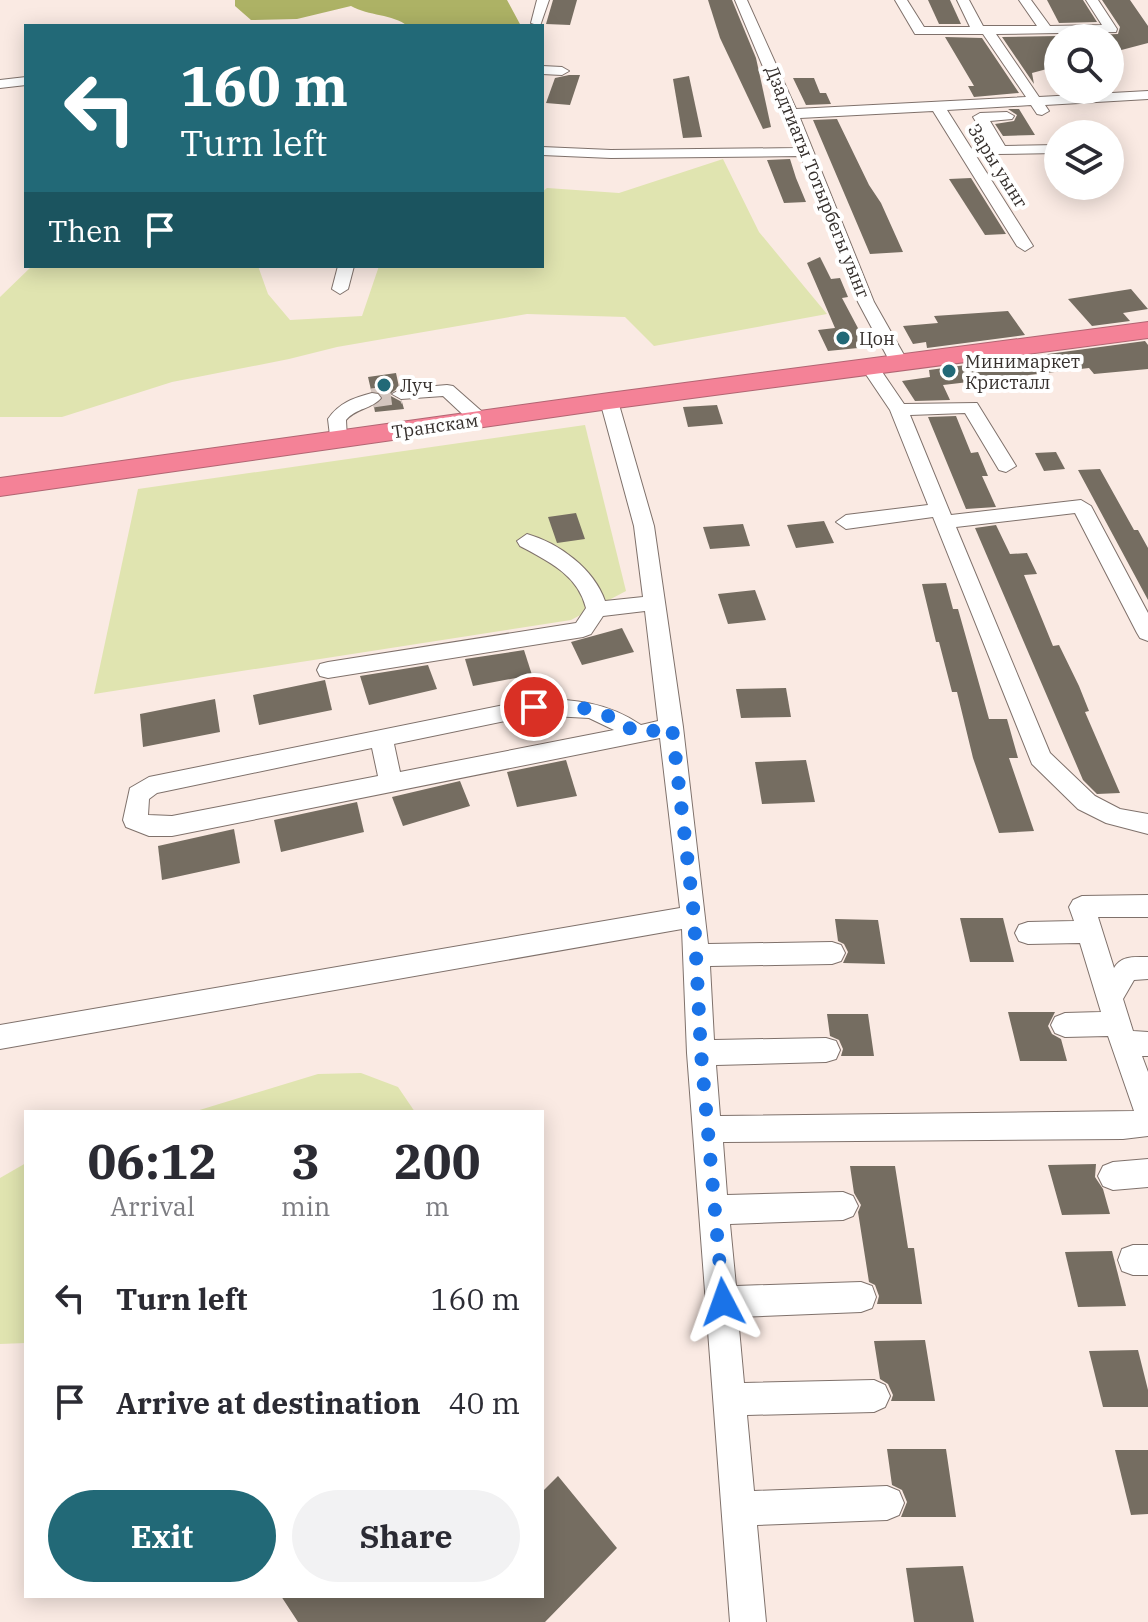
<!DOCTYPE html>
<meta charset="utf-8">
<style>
body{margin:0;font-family:"IBM Plex Serif",serif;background:#f2f2f3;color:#2b2b33;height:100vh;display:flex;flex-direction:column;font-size:30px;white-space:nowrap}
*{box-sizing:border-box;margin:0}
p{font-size:26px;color:#7c7c81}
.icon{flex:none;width:44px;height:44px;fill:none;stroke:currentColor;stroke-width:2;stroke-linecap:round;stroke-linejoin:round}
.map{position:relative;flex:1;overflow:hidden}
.side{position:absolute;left:24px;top:1110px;width:520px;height:488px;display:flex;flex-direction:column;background:#fff;border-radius:0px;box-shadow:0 4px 20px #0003}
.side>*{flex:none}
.guide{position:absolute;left:24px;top:24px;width:520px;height:244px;border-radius:0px;box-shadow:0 4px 20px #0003;background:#226977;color:#fff;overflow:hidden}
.fabs{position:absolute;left:1044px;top:24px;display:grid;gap:16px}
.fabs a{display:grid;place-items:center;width:80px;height:80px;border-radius:50%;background:#fff;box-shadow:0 4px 20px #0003;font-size:40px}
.pin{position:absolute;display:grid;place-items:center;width:68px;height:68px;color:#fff;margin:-34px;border:4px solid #fff;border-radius:50%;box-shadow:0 2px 8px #0007}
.me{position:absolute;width:88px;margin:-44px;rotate:356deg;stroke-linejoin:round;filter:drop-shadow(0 0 6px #0008)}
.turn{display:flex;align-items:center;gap:28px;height:168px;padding:0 24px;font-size:36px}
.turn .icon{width:104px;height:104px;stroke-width:2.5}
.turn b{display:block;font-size:56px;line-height:68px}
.then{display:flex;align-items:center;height:76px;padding:0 24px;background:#0003;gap:16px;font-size:30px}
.eta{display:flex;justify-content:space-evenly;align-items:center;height:136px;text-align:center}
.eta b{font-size:48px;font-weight:700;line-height:56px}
.cta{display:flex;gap:16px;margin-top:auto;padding:16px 24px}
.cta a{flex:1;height:92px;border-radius:48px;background:#226977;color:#fff;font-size:32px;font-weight:700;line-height:92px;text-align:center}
.cta a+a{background:#f2f2f3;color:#2b2b33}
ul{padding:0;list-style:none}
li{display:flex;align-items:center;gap:24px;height:104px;padding:0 24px}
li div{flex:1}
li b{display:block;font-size:30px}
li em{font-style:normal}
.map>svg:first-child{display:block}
</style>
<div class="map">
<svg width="1148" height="1622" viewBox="0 0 1148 1622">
<rect width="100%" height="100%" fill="#faeae3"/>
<g fill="#e0e4b0">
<path d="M 723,159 L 759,232 L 827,314 L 654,346 L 625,317 L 527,314 L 337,347 L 289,359 L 172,382 L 62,417 L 0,417 L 0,297 L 32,266 L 258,266 L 268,294 L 290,320 L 362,316 L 379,266 L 542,266 L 542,192 L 547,188 L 619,193 Z"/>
<path d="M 585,425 L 626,591 L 571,620 L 94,694 L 138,489 Z"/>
<path d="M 361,1073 L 398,1087 L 415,1112 L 193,1112 L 318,1074 Z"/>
<path d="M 26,1163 L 26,1343 L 0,1344 L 0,1178 Z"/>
</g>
<path fill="#adb265" d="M 235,0 L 507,0 L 521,26 L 408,26 C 392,14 369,16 351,6 L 297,19 L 251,20 L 235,6 Z"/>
<g fill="#756d61">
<path d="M 553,0 L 577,0 L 570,25 L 546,24 Z"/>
<path d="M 708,0 L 732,0 L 756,58 L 771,127 L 763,129 L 720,38 Z"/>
<path d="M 928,0 L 950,0 L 961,24 L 939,24 Z"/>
<path d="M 1047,0 L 1083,0 L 1097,22 L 1059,23 Z"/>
<path d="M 1102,0 L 1130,0 L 1148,26 L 1148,43 L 1110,53 L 1110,38 L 1068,38 L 1067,36 L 1118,34 L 1120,27 Z"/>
<path d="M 1058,36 L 1058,66 L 1032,73 L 1034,84 L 1002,37 Z"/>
<path d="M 945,37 L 982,38 L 1019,93 L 974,97 L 968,86 L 974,86 Z"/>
<path d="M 569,75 L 580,75 L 570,105 L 546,103 L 555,78 Z"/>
<path d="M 689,76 L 702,137 L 683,138 L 673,79 Z"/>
<path d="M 793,78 L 814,78 L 820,93 L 826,93 L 831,104 L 806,105 Z"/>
<path d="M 1008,109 L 1019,109 L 1035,135 L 1003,136 L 995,124 L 1014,121 L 1017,115 Z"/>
<path d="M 837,119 L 869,185 L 881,203 L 903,252 L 870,254 L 813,120 Z"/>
<path d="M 790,159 L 796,178 L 806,202 L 784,203 L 767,160 Z"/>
<path d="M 971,178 L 1006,234 L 985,235 L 949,179 Z"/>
<path d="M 820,257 L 831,279 L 840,278 L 848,297 L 842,298 L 868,347 L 828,351 L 818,330 L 835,328 L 807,263 Z"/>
<path d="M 1131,289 L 1148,309 L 1123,313 L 1130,321 L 1092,326 L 1068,299 Z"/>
<path d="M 1008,311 L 1025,335 L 927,348 L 926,342 L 913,344 L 903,326 L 938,323 L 934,316 Z"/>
<path d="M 1145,341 L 1148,345 L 1148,369 L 1094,374 L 1089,368 L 943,385 L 950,400 L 915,401 L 902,381 L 930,377 L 929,370 Z"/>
<path d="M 396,373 L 399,387 L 389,395 L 402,402 L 404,409 L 375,412 L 374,407 L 384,398 L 378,391 L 371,390 L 368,377 Z"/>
<path d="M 717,405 L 723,424 L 688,427 L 683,407 Z"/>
<path d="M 956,416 L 971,453 L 978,452 L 988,476 L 982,476 L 996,507 L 966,509 L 928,417 Z"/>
<path d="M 1056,452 L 1065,469 L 1044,471 L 1035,453 Z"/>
<path d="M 1100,469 L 1134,530 L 1138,530 L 1148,548 L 1148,600 L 1078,470 Z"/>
<path d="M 576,513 L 585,539 L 557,543 L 548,517 Z"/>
<path d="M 824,521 L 834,543 L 796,548 L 787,525 Z"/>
<path d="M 743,524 L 750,546 L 710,549 L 703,527 Z"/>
<path d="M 996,525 L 1010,554 L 1027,553 L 1037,574 L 1024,575 L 1053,646 L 1059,645 L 1079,686 L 1089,711 L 1085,712 L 1120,793 L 1097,794 L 1083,780 L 975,528 Z"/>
<path d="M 946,583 L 953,609 L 958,609 L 989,719 L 1007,719 L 1018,758 L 1009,758 L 1034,831 L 999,833 L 973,758 L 957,692 L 952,692 L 939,642 L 936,642 L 922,584 Z"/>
<path d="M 755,590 L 766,620 L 728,624 L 718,594 Z"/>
<path d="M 622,628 L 634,652 L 582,665 L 571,642 Z"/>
<path d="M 524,650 L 532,675 L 473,686 L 465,659 Z"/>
<path d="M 428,665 L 437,689 L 369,705 L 360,676 Z"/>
<path d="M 325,680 L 332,710 L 259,725 L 253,695 Z"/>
<path d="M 786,688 L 791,717 L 741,718 L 736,689 Z"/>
<path d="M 215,699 L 220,732 L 143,747 L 140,714 Z"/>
<path d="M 566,760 L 577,796 L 517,807 L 507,772 Z"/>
<path d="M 806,760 L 815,802 L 762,804 L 755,762 Z"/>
<path d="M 460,781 L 470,806 L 403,826 L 392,797 Z"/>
<path d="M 357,802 L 364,832 L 281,852 L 274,820 Z"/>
<path d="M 234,829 L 240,863 L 162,880 L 158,846 Z"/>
<path d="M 960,918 L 1003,918 L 1014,962 L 970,962 Z"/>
<path d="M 835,919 L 878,920 L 885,964 L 843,963 L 848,952 L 844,944 L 838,941 Z"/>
<path d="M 1008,1012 L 1055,1012 L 1048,1026 L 1052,1034 L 1061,1039 L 1067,1061 L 1020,1061 Z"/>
<path d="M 827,1014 L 868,1014 L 874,1056 L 841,1056 L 843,1049 L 839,1040 L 830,1036 Z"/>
<path d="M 1096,1164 L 1095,1177 L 1103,1189 L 1110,1214 L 1062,1215 L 1048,1165 Z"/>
<path d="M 850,1166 L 895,1166 L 908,1248 L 914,1248 L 922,1304 L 877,1304 L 879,1296 L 875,1285 L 869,1282 L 858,1212 L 861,1205 L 854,1193 Z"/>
<path d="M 1112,1251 L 1126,1306 L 1078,1307 L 1065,1252 Z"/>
<path d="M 925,1340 L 935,1401 L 891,1401 L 893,1395 L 888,1384 L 880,1379 L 874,1341 Z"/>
<path d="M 1138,1350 L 1148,1390 L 1148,1407 L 1103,1407 L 1089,1351 Z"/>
<path d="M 887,1449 L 946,1449 L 956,1517 L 901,1517 L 907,1502 L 902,1490 L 892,1485 Z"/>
<path d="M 1115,1450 L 1148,1450 L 1148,1514 L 1131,1515 Z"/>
<path d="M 558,1476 L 617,1548 L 545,1622 L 298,1622 L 281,1596 L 542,1596 L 542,1492 Z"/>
<path d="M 963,1566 L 974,1622 L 914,1622 L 906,1568 Z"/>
</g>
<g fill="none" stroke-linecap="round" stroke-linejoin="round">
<path stroke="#d3c5be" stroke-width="19" stroke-dasharray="19 9" stroke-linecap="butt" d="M 372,398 L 401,394"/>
<defs>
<g id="minor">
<path d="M 537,0 L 549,0 L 540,26 L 531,23 Z"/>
<path d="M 735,0 L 747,0 L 796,109 L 1026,97 L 983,34 L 915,34 L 895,0 L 907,0 L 924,27 L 970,27 L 957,0 L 969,0 L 983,26 L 1037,26 L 1019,0 L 1031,0 L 1050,26 L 1102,25 L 1086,0 L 1098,0 L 1117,29 L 1116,32 L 996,34 L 1039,97 L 1148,91 L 1148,99 L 1045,105 L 1049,111 L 1042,115 L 1037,114 L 1031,105 L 947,110 L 1033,246 L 1025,251 L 1017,246 L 933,111 L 800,118 L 874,302 L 908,362 L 899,367 L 890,362 L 858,302 L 801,156 L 611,158 L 542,155 L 542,147 L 611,150 L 797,148 Z"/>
<path d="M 542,66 L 562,67 L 569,71 L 562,75 L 542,74 Z"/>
<path d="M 26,77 L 26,85 L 0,88 L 0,80 Z"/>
<path d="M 1007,112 L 1014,116 L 1012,119 L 990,121 L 1005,146 L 1058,145 L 1058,153 L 996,154 L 973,117 L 980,113 Z"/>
<path d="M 338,266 L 354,266 L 348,289 L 340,294 L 332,289 Z"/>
<path d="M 870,362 L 876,363 L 904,404 L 977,403 L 1016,466 L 1006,472 L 999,470 L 965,413 L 910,415 L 951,515 L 1081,500 L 1091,506 L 1148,613 L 1148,641 L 1140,638 L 1137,633 L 1075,513 L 956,527 L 1050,753 L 1095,796 L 1120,809 L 1148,814 L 1148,834 L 1106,823 L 1078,809 L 1032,764 L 933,517 L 846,529 L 836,522 L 846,515 L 928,505 L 890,410 L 861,367 Z"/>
<path d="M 447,385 L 453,386 L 487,416 L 489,420 L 487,424 L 473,424 L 443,396 L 401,399 L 392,394 L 401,389 Z"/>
<path d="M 372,393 L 378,394 L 381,398 C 372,409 356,408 346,420 L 347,440 L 345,444 L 331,444 L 328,419 C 339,403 353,398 372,393 Z"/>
<path d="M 609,396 L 618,401 L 654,526 L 683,727 L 708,944 L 832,942 L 841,945 L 845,953 L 841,961 L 832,964 L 710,966 L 714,1040 L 826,1038 L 836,1041 L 840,1050 L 836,1059 L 826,1062 L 716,1065 L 720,1116 L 1134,1111 L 1108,1036 L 1065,1037 L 1055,1033 L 1051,1025 L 1055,1017 L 1065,1013 L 1101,1012 L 1080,943 L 1028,944 L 1019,941 L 1015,933 L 1019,925 L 1028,922 L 1074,921 L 1069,907 L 1073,900 L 1082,896 L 1148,895 L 1148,917 L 1098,917 L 1114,968 C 1121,955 1135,957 1148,957 L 1148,979 L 1134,980 L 1123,999 L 1133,1031 L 1148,1032 L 1148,1056 L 1142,1056 L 1148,1072 L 1148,1136 L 1123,1139 L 723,1142 L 727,1195 L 843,1192 L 853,1196 L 858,1206 L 853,1216 L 843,1220 L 730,1224 L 736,1286 L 861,1282 L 872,1286 L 876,1297 L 872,1308 L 861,1312 L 738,1317 L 744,1383 L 874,1380 L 885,1385 L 890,1396 L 885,1407 L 874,1412 L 747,1415 L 754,1491 L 887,1486 L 899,1491 L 904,1503 L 899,1515 L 887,1520 L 757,1525 L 766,1622 L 730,1622 L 687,1053 L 682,929 L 0,1049 L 0,1025 L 680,908 L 660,738 L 172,836 L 149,836 L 126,827 L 123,820 L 130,788 L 149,777 L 534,699 C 574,699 607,702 641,725 L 658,721 L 645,611 L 603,616 L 591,634 L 583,637 L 328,678 L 320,676 L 317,670 L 320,664 L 328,662 L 576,623 L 586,608 C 578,575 548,561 520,546 L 517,541 L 527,534 C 559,543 594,569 605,601 L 643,597 L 634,526 L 600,401 ZM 534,715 L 589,718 L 614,730 L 400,772 L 394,744 ZM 372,748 L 378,776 L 172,816 L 148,815 L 149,799 L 157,793 Z"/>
<path d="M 1148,1159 L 1148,1187 L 1113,1190 L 1103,1186 L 1098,1176 L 1103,1166 L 1113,1162 Z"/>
<path d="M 1133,1245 L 1148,1245 L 1148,1275 L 1133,1275 L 1122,1271 L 1118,1260 L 1122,1249 Z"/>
</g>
<path id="highway" d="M 1148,322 L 1148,338 L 609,409 L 0,496 L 0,478 L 609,393 Z"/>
</defs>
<use href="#minor" stroke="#7f716b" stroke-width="2"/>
<use href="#highway" stroke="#b16572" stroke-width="2"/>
<use href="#minor" fill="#fff" fill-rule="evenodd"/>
<use href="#highway" fill="#f48297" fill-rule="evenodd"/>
</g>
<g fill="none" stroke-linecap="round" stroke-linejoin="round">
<path stroke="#1a73e8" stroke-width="14" stroke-dasharray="0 25.2" d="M 534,707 C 582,706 597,705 638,734 L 672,727 L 694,916 L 701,1053 L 723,1302"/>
</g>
<g fill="#226977" stroke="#fff" stroke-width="3">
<circle cx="843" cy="338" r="8"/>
<circle cx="949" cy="371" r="8"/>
<circle cx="384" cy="385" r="8"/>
</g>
<g text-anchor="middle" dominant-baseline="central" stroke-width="8" stroke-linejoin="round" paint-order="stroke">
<g font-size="18" fill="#352f2c" stroke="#fff">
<text transform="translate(998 166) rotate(58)">Зары уынг</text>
<text transform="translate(818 182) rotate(68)">Дзадтиаты Тотырбегы уынг</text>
<text transform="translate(435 426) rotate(-8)">Транскам</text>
</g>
<g font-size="18" fill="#352f2c" stroke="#fff" text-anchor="start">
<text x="859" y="338">Цон</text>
<text x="965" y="361">Минимаркет<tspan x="965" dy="21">Кристалл</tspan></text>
<text x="400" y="385">Луч</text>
</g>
</g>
</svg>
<div class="fabs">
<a><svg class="icon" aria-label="search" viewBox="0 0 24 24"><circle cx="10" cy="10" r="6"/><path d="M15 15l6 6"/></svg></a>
<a><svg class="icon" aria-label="layers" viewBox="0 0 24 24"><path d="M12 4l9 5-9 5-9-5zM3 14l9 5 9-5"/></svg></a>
</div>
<div class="pin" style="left:534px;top:707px;background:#d93025"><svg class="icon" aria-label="arrive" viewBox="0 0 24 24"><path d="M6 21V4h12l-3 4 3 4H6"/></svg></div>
<svg class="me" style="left:723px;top:1302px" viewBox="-20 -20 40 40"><path d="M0-17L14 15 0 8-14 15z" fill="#1a73e8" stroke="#fff" stroke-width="4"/></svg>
<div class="guide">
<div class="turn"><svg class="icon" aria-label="left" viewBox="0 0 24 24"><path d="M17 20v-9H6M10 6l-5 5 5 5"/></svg><div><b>160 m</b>Turn left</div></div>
<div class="then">Then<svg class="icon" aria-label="arrive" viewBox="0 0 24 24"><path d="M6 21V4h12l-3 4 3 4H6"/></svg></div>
</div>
<section class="side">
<div class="eta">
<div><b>06:12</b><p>Arrival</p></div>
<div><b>3</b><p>min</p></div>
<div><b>200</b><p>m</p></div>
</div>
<ul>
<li><svg class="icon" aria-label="left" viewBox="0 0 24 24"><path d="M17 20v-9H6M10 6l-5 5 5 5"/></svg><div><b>Turn left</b></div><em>160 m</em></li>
<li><svg class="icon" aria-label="arrive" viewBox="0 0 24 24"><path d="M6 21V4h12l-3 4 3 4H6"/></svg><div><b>Arrive at destination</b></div><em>40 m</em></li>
</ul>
<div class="cta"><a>Exit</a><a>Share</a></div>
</section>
</div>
